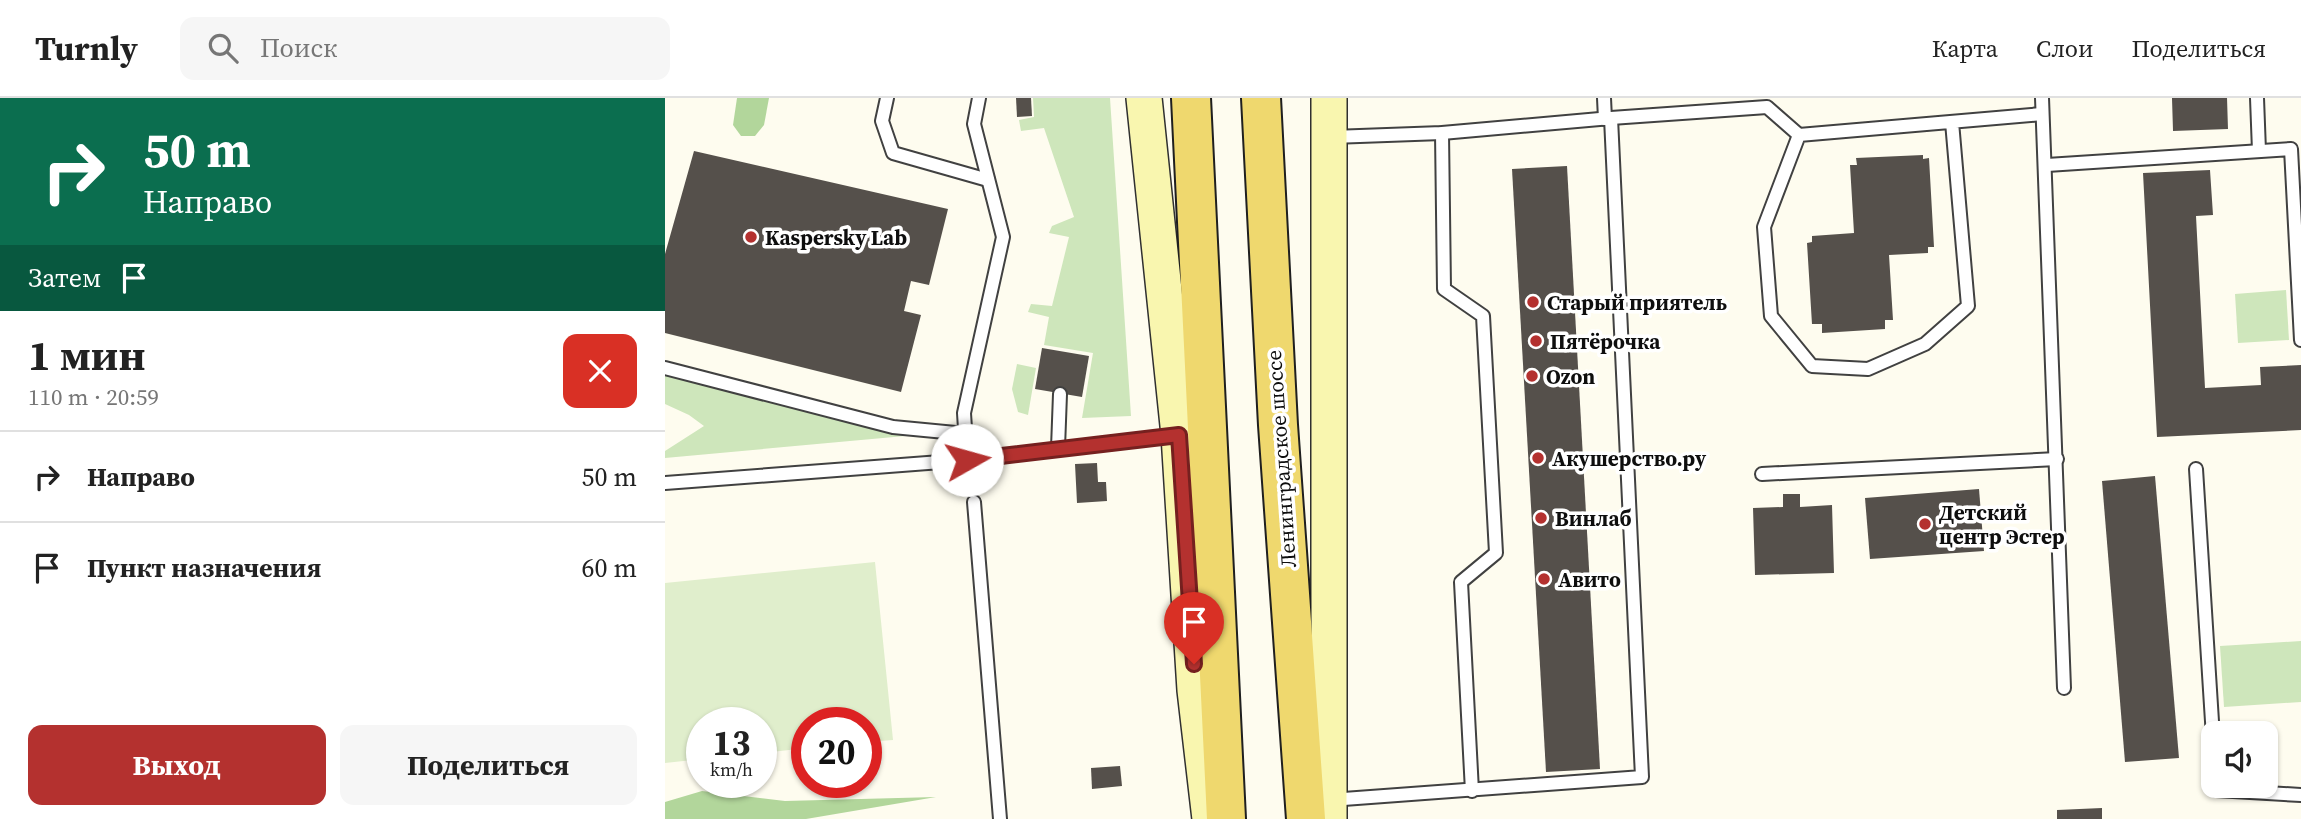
<!DOCTYPE html>
<html lang="ru">
<meta charset="utf-8">
<style>
body{margin:0;font-family:"Source Serif 4",serif;background:#f6f6f6;color:#222;height:100vh;display:flex;flex-direction:column;font-size:26px;white-space:nowrap}
*{box-sizing:border-box;margin:0}
p{font-size:23px;color:#767676}
.icon{flex:none;width:38px;height:38px;fill:none;stroke:currentColor;stroke-width:2;stroke-linecap:round;stroke-linejoin:round}
.map{position:relative;flex:1;overflow:hidden}
.sheet{display:flex;flex-direction:column;background:#fff;width:665px}
.sheet>*{flex:none}
.hud{background:#0b6e4f;color:#fff;overflow:hidden}
.controls{position:absolute;left:1536px;top:623px;display:grid;gap:14px}
.controls a{display:grid;place-items:center;width:77px;height:77px;border-radius:14px;background:#fff;box-shadow:0 2px 5px #0004;font-size:35px}
.speed{position:absolute;left:21px;top:609px;display:flex;gap:14px;font-size:35px;font-weight:700;text-align:center}
.speed>*{display:grid;place-content:center;width:91px;height:91px;border-radius:50%;background:#fff;box-shadow:0 2px 5px #0004;line-height:1}
.speed small{font-size:18px;font-weight:400}
.speed .limit{border:10px solid #d22;background:#fff;color:#111}
.pin{position:absolute;display:grid;place-items:center;width:60px;height:60px;color:#fff;margin:-72px -30px;border-radius:50% 50% 50% 0;rotate:-45deg;box-shadow:0 0 7px #0007}
.pin .icon{rotate:45deg}
.me{position:absolute;width:77px;margin:-38px;rotate:83deg;stroke-linejoin:round;filter:drop-shadow(0 0 5px #0008)}
.turn{display:flex;align-items:center;gap:24px;height:147px;padding:0 28px;font-size:32px}
.turn .icon{width:91px;height:91px;stroke-width:2.5}
.turn b{display:block;font-size:49px;line-height:60px}
.then{display:flex;align-items:center;height:66px;padding:0 28px;background:#0003;gap:14px;font-size:26px}
.round{display:grid;place-items:center;flex:none;width:74px;height:74px;border-radius:14px;background:#f6f6f6}
.headline{display:flex;align-items:center;justify-content:space-between;height:119px;padding:0 28px}
h1{font-size:42px;font-weight:700;line-height:52px}
.action{display:flex;gap:14px;margin-top:auto;padding:14px 28px}
.action a{flex:1;height:80px;border-radius:14px;background:#b4312f;color:#fff;font-size:28px;font-weight:700;line-height:80px;text-align:center}
.action a+a{background:#f6f6f6;color:#222}
ul{padding:0;list-style:none}
li{display:flex;align-items:center;gap:21px;height:91px;padding:0 28px;border-top:2px solid #e0e0e0}
li div{flex:1}
li b{display:block;font-size:26px}
li em{font-style:normal}
header{display:flex;align-items:center;gap:42px;box-sizing:border-box;height:98px;padding:0 35px;background:#fff;border-bottom:2px solid #e0e0e0}
header strong{font-size:33px}
nav{display:flex;gap:38px;margin-inline-start:auto;font-size:24px}
.search{width:490px;height:63px;background:#f6f6f6;display:flex;align-items:center;gap:18px;box-sizing:border-box;padding:0 24px;border-radius:14px;color:#767676;font-size:26px}
main{display:flex;flex:1;min-height:0}
.map>svg:first-child{display:block}
</style>
<header>
<strong>Turnly</strong>
<div class="search"><svg class="icon" aria-label="search" viewBox="0 0 24 24"><circle cx="10" cy="10" r="6"/><path d="M15 15l6 6"/></svg>Поиск</div>
<nav><a>Карта</a><a>Слои</a><a>Поделиться</a></nav>
</header>
<main>
<section class="sheet">
<div class="hud">
<div class="turn"><svg class="icon" aria-label="right" viewBox="0 0 24 24"><path d="M7 20v-9h11M14 6l5 5-5 5"/></svg><div><b>50 m</b>Направо</div></div>
<div class="then">Затем<svg class="icon" aria-label="arrive" viewBox="0 0 24 24"><path d="M6 21V4h12l-3 4 3 4H6"/></svg></div>
</div>
<div class="headline"><div><h1>1 мин</h1><p>110 m · 20:59</p></div><a class="round" style="background:#d93025;color:#fff"><svg class="icon" aria-label="close" viewBox="0 0 24 24"><path d="M6 6l12 12M18 6L6 18"/></svg></a></div>
<ul>
<li><svg class="icon" aria-label="right" viewBox="0 0 24 24"><path d="M7 20v-9h11M14 6l5 5-5 5"/></svg><div><b>Направо</b></div><em>50 m</em></li>
<li><svg class="icon" aria-label="arrive" viewBox="0 0 24 24"><path d="M6 21V4h12l-3 4 3 4H6"/></svg><div><b>Пункт назначения</b></div><em>60 m</em></li>
</ul>
<div class="action"><a>Выход</a><a>Поделиться</a></div>
</section>
<div class="map">
<svg width="1636" height="721" viewBox="0 0 1636 721">
<rect width="100%" height="100%" fill="#fefcef"/>
<g fill="#cee6bb">
<path d="M 368,0 L 445,0 L 466,318 L 417,320 L 428,255 L 379,247 L 384,219 L 363,214 L 366,206 L 387,208 L 404,139 L 384,135 L 387,128 L 409,119 L 379,30 L 356,33 L 354,22 L 369,19 Z"/>
<path d="M 1621,192 L 1624,242 L 1573,245 L 1570,196 Z"/>
<path d="M 352,266 L 371,270 L 363,317 L 353,314 L 347,291 Z"/>
<path d="M 0,276 L 240,338 L 0,360 L 0,353 L 39,328 L 24,317 L 0,306 Z"/>
<path d="M 1636,543 L 1636,604 L 1559,609 L 1555,548 Z"/>
</g>
<g fill="#b2d69b">
<path d="M 72,0 L 104,0 L 99,27 L 90,38 L 76,38 L 68,27 Z"/>
<path d="M 37,693 L 120,703 L 271,699 L 141,721 L 0,721 L 0,704 Z"/>
</g>
<path fill="#e0eecc" d="M 210,464 L 228,642 L 201,644 L 201,625 L 142,625 L 142,650 L 96,655 L 96,625 L 37,625 L 37,661 L 0,665 L 0,485 Z"/>
<g fill="#55504b">
<path d="M 351,0 L 366,0 L 367,18 L 352,19 Z"/>
<path d="M 1507,0 L 1562,0 L 1563,31 L 1508,33 Z"/>
<path d="M 29,53 L 283,111 L 264,187 L 246,183 L 239,213 L 256,217 L 236,294 L 0,235 L 0,156 Z"/>
<path d="M 1258,57 L 1258,61 L 1264,60 L 1269,149 L 1263,149 L 1263,155 L 1224,157 L 1228,222 L 1220,222 L 1220,231 L 1157,235 L 1157,226 L 1147,226 L 1142,145 L 1147,144 L 1147,138 L 1189,135 L 1185,67 L 1192,67 L 1191,60 Z"/>
<path d="M 902,68 L 935,671 L 881,674 L 847,71 Z"/>
<path d="M 1545,72 L 1548,117 L 1531,118 L 1540,290 L 1596,287 L 1595,269 L 1636,267 L 1636,332 L 1492,339 L 1478,75 Z"/>
<path d="M 377,250 L 424,258 L 417,299 L 370,291 Z"/>
<path d="M 432,365 L 433,384 L 441,384 L 442,403 L 412,405 L 410,366 Z"/>
<path d="M 1490,378 L 1514,660 L 1460,664 L 1437,383 Z"/>
<path d="M 1314,391 L 1319,453 L 1205,461 L 1200,400 Z"/>
<path d="M 1118,396 L 1135,396 L 1135,409 L 1167,407 L 1169,475 L 1090,477 L 1088,410 L 1118,409 Z"/>
<path d="M 455,668 L 457,688 L 427,691 L 426,670 Z"/>
<path d="M 1437,710 L 1437,721 L 1392,721 L 1392,712 Z"/>
</g>
<g fill="none" stroke-linecap="round" stroke-linejoin="round">
<defs>
<g id="lane">
<path d="M 222,0 L 217,23 L 228,55 L 323,82"/>
<path d="M 939,0 L 940,21"/>
<path d="M 1377,0 L 1399,590"/>
<path d="M 1592,0 L 1594,53"/>
<path d="M 946,20 L 1102,9 L 1134,37"/>
<path d="M 1287,24 L 1303,208 L 1260,246 L 1203,271 L 1147,268 L 1106,218 L 1099,129 L 1134,37 L 1377,16"/>
<path d="M 777,35 L 779,191 L 818,218 L 831,455 L 796,484 L 807,693"/>
<path d="M 1382,67 L 1626,51 L 1636,242"/>
<path d="M 0,270 L 228,329 L 301,336"/>
<path d="M 393,350 L 395,296"/>
<path d="M 302,362 L 299,315 L 338,139 L 309,26 L 314,0"/>
<path d="M 1531,371 L 1549,655"/>
<path d="M 1097,376 L 1392,361"/>
<path d="M 0,385 L 302,362 L 514,337"/>
<path d="M 309,404 L 335,721"/>
<path d="M 1551,688 L 1551,692 L 1636,697"/>
<path d="M 665,702 L 977,679 L 946,20 L 777,35 L 667,39"/>
</g>
<g id="secondary">
<path d="M 479,0 L 514,337 L 530,592 L 545,721"/>
<path d="M 664,721 L 664,0"/>
</g>
<g id="primary">
<path d="M 526,0 L 561,721"/>
<path d="M 596,0 L 613,327 L 641,721"/>
</g>
</defs>
<use href="#lane" stroke="#414141" stroke-width="16"/>
<use href="#secondary" stroke="#303030" stroke-width="38"/>
<use href="#primary" stroke="#1f1f1f" stroke-width="42"/>
<use href="#lane" stroke="#fff" stroke-width="12"/>
<use href="#secondary" stroke="#f9f6af" stroke-width="35"/>
<use href="#primary" stroke="#efd86e" stroke-width="38"/>
</g>
<g fill="none" stroke-linecap="round" stroke-linejoin="round">
<defs>
<path id="route" d="M 302,362 L 514,337 L 529,566"/>
</defs>
<use href="#route" stroke="#75201f" stroke-width="18"/>
<use href="#route" stroke="#b4312f" stroke-width="12"/>
</g>
<g fill="#b4312f" stroke="#fff" stroke-width="2.5">
<circle cx="86" cy="139" r="7"/>
<circle cx="868" cy="204" r="7"/>
<circle cx="871" cy="243" r="7"/>
<circle cx="867" cy="278" r="7"/>
<circle cx="873" cy="360" r="7"/>
<circle cx="876" cy="420" r="7"/>
<circle cx="1260" cy="426" r="7"/>
<circle cx="879" cy="481" r="7"/>
</g>
<g text-anchor="middle" dominant-baseline="central" stroke-width="7" stroke-linejoin="round" paint-order="stroke">
<g font-size="21" font-weight="bold" fill="#0e0e0e" stroke="#fff" text-anchor="start">
<text x="100" y="139">Kaspersky Lab</text>
<text x="882" y="204">Старый приятель</text>
<text x="885" y="243">Пятёрочка</text>
<text x="881" y="278">Ozon</text>
<text x="887" y="360">Акушерство.ру</text>
<text x="1274" y="414">Детский<tspan x="1274" dy="24">центр Эстер</tspan></text>
<text x="890" y="420">Винлаб</text>
<text x="893" y="481">Авито</text>
</g>
<g font-size="21" fill="#0e0e0e" stroke="#fff">
<text transform="translate(616 361) rotate(-94)">Ленинградское шоссе</text>
</g>
</g>
</svg>
<div class="controls">
<a><svg class="icon" aria-label="sound" viewBox="0 0 24 24"><path d="M4 9h4l5-4v14l-5-4H4zM17 9q2 3 0 6"/></svg></a>
</div>
<div class="speed"><div>13<small>km/h</small></div><div class="limit">20</div></div>
<div class="pin" style="left:529px;top:566px;background:#d93025"><svg class="icon" aria-label="arrive" viewBox="0 0 24 24"><path d="M6 21V4h12l-3 4 3 4H6"/></svg></div>
<svg class="me" style="left:302px;top:362px" viewBox="-20 -20 40 40"><circle r="19" fill="#fff"/><path d="M0-13L10 11 0 6-10 11z" fill="#b4312f"/></svg>
</div>
</main>
